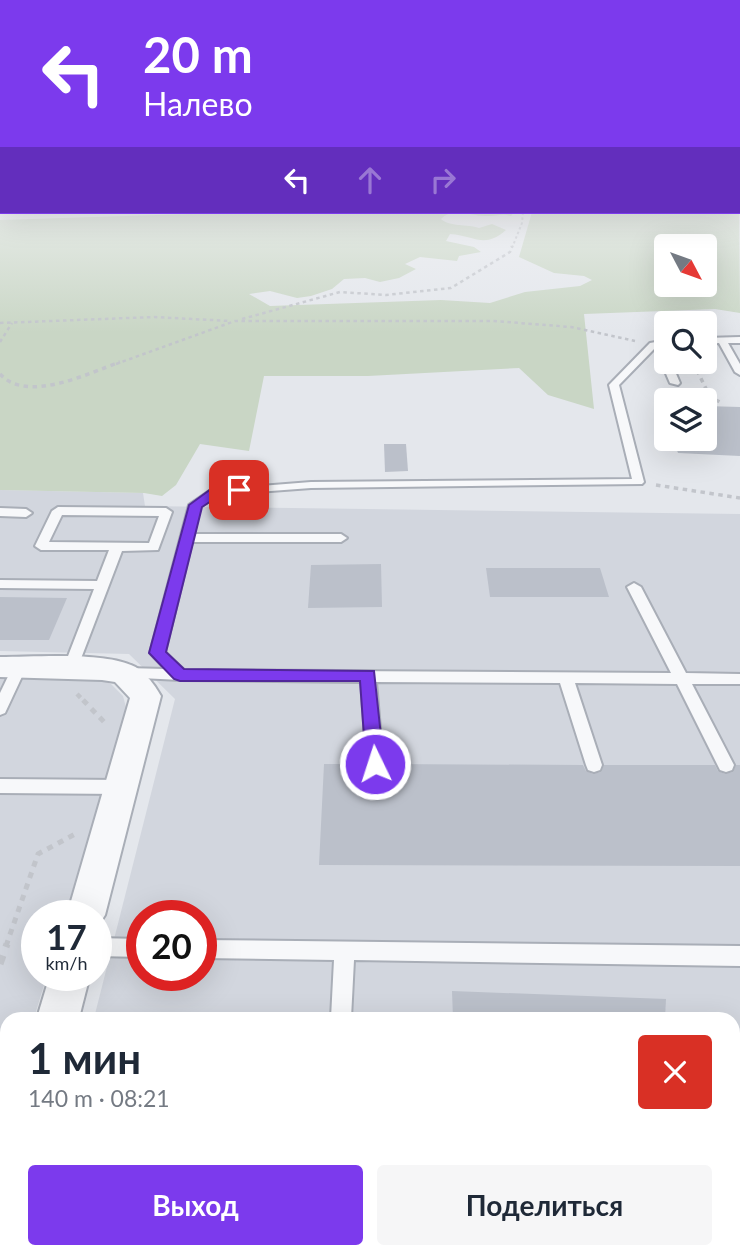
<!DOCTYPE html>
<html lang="ru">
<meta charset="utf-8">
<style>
body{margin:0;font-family:Lato,sans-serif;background:#f6f6f7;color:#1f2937;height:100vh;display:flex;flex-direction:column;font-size:26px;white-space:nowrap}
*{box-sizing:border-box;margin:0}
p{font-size:23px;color:#747a83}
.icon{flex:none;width:38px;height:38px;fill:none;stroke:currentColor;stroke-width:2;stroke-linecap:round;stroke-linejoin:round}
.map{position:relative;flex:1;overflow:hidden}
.drawer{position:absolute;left:0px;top:1012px;width:740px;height:247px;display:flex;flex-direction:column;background:#fff;border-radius:21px 21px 0 0;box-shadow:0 7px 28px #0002}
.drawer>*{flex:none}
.banner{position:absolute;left:0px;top:0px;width:740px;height:214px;box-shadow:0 7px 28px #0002;background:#7c3aed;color:#fff;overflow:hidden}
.needle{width:46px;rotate:131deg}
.fabs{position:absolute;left:654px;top:234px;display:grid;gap:14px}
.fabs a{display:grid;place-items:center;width:63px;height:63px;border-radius:7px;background:#fff;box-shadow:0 7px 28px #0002;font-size:35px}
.speed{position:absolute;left:21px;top:900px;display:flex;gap:14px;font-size:35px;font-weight:700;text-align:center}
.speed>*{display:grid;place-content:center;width:91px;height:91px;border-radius:50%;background:#fff;box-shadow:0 7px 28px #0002;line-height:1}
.speed small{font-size:18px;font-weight:400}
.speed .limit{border:10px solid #d22;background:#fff;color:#111}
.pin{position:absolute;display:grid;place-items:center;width:60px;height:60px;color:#fff;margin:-30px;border-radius:14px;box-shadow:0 4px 10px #0006}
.me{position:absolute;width:77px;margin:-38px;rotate:356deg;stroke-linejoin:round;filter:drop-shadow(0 0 5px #0008)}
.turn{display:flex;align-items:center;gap:24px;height:147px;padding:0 28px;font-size:32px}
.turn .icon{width:91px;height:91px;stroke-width:2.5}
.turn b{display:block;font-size:49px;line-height:60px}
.lanes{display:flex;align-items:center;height:66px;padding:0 28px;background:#0003;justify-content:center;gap:35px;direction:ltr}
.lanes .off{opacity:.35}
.round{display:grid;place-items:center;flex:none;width:74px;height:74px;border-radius:7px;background:#f6f6f7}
.overview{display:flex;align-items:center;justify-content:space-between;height:119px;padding:0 28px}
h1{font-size:42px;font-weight:700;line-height:52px}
.button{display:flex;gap:14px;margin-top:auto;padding:14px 28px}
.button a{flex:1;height:80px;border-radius:7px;background:#7c3aed;color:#fff;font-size:28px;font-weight:700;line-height:80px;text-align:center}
.button a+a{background:#f6f6f7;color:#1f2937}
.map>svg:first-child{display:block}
</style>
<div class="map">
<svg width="740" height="1258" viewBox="0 0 740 1258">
<rect width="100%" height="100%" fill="#e4e7ec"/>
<g fill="#d2d6de" fill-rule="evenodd">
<path d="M 0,490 L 143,493 L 145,506 L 740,514 L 740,1258 L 34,1258 L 35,1251 L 733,1251 L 733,1018 L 94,1018 L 175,699 L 129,654 L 0,651 ZM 142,915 L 201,915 L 201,975 L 142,975 Z"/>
<path d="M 0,678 L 96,678 L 111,684 L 123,696 L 127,711 L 65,915 L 37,915 L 37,975 L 47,975 L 34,1018 L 7,1018 L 7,1109 L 0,1132 Z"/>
</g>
<path fill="#c9d6c5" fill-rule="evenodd" d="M 739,199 L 740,313 L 715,309 L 584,314 L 594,409 L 548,395 L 519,368 L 368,376 L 264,376 L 249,451 L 200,444 L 176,485 L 162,496 L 144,493 L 0,490 L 0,220 L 253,212 L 514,212 L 511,216 C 502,213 497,216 487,216 C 472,217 454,206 441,219 C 450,227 467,224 479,228 L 492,224 L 506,230 C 484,249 476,236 450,234 L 446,241 L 474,247 L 481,252 L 459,256 L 457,261 L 420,257 L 405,264 L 416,269 L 399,278 L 380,282 L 365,278 L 344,279 L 332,289 L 311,296 L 297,298 L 270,291 L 249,294 L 270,306 L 441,300 L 490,303 L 525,292 L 580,286 L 592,280 L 584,276 L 554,273 L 519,257 L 532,212 L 738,212 ZM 667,247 L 705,247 L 705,285 L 667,285 Z"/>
<g fill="#bbc0ca">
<path d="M 705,406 L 740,407 L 740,456 L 678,453 L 673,439 L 705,439 Z"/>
<path d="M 384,444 L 406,444 L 408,471 L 385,472 Z"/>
<path d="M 381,564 L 382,607 L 308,608 L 311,565 Z"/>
<path d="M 486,568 L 600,568 L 609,597 L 490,597 Z"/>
<path d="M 0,597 L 67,598 L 49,640 L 0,640 Z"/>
<path d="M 324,764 L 364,764 L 367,770 L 374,773 L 382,771 L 386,764 L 583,765 L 586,771 L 593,774 L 601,772 L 604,765 L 715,765 L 718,771 L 725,774 L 733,772 L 736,765 L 740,765 L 740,866 L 319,865 Z"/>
<path d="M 452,991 L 666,999 L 665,1018 L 453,1018 Z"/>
</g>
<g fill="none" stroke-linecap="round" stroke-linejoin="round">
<defs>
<g id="service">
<path d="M 740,337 L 740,343 L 728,343 L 740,364 L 740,375 L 735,372 L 719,343 L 705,344 L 705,338 Z"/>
<path d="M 667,340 L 667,346 L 663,346 L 667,362 L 671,362 L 680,383 L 678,385 L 670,383 L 655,348 L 619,385 L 644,482 L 642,484 L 311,488 L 218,495 L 200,507 L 194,534 L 341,534 L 347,538 L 341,542 L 192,542 L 165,652 L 184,670 L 671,673 L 627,587 L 634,583 L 641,587 L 686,673 L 740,674 L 740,684 L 692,684 L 734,765 L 732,770 L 726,772 L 720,770 L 677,684 L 575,683 L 602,765 L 600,770 L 594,772 L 588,770 L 586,765 L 560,683 L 376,682 L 383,764 L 381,769 L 375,771 L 369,769 L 367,764 L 361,682 L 180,680 L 121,677 L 119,673 L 121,669 L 126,668 L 165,669 L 150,653 L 189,505 L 211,490 L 311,482 L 632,479 L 609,385 L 650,343 Z"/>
<path d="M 58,507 L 166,508 L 172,512 L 158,550 L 122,551 L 77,669 L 75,673 L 65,673 L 63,669 L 94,589 L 0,588 L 0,580 L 97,581 L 109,550 L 41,550 L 35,546 L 52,511 ZM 62,515 L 159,516 L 149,543 L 49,542 Z"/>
<path d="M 0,508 L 26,509 L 32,513 L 26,517 L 0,516 Z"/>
<path d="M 19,663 L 24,664 L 26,668 L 5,713 L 0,715 L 0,693 L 14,664 Z"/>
<path d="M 0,779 L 121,780 L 127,782 L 129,787 L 127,792 L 121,794 L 0,793 Z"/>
<path d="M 96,938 L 142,939 L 142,957 L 96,956 Z"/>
<path d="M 201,940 L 740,946 L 740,966 L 354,960 L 351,1018 L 331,1018 L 334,960 L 201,958 Z"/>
<path d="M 317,1251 L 342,1251 L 342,1258 L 316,1258 Z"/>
</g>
<g id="minor">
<path d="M 0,657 C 35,657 100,652 131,665 C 143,669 155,685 161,696 L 105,915 L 96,929 L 96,915 L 67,915 L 130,698 L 115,682 L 102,680 L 0,677 Z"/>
<path d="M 50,975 L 90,975 L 79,1018 L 37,1018 Z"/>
<path d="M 7,1178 L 7,1250 L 0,1253 L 0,1181 Z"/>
</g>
<g id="primary">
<rect x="738" y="187" width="2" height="10"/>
<path d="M 0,202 L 2,212 L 5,212 L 0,212 Z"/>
</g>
</defs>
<use href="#service" stroke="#a9aeb7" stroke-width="4"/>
<use href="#minor" stroke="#a9aeb7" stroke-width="4"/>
<use href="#primary" stroke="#a3abb8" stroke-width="4"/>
<path stroke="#c2c5cb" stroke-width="2" stroke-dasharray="2.5 2.5" stroke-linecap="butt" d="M 512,248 L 522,223 L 523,212"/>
<g stroke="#c2c5cb" stroke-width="2.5" stroke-dasharray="3.5 3.5" stroke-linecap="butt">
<path d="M 242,319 L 340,292 L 386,295 L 451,288 L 510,252 L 512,246"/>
<path d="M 0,323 L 154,317 L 230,321"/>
<path d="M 0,342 L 12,323"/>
<path d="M 116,364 L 235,321 L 494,321 L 571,327 L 635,341"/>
</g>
<g stroke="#c2c5cb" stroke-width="3.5" stroke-dasharray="4.5 4.5" stroke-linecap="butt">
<path d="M 693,362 L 710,397 L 720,402"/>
<path d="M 0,374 C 27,404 89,373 120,362"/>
<path d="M 656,485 L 740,498"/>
</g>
<path stroke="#c2c5cb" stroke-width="4.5" stroke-dasharray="5 5" stroke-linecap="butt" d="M 77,694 L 85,702"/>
<g stroke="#c2c5cb" stroke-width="5" stroke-dasharray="6 6" stroke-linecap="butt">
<path d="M 83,700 L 107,725"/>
<path d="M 6,946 L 38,854 L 77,833"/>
</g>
<path stroke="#c2c5cb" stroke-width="7" stroke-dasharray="9 9" stroke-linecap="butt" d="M 0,964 L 7,944"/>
<use href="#service" fill="#f7f8fa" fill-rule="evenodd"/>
<use href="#minor" fill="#f7f8fa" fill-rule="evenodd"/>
<use href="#primary" fill="#fff" fill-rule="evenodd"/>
</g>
<linearGradient id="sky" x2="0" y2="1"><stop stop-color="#8bb4dd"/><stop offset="0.47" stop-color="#f3f4f6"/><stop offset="1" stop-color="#f3f4f6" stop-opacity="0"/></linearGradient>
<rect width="740" height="333" fill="url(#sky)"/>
<path fill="#7c3aed" stroke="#51269a" stroke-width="2" d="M 239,486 L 244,488 L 244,493 L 219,496 L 202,507 L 166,652 L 184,669 L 374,671 L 384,764 L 382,769 L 375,771 L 368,769 L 366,764 L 360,681 L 180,681 L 174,679 L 149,653 L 189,505 L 211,489 Z"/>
</svg>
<div class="fabs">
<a><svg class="needle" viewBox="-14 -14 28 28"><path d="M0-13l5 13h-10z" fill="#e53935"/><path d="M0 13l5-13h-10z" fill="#747a83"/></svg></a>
<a><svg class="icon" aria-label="search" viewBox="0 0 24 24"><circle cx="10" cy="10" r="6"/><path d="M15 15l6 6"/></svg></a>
<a><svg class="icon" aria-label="layers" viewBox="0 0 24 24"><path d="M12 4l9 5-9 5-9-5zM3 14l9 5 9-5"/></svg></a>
</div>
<div class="speed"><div>17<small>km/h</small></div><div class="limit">20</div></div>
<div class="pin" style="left:239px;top:490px;background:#d93025"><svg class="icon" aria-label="arrive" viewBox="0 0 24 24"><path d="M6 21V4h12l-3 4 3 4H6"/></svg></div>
<svg class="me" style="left:375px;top:764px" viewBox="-20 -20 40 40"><circle r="17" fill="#7c3aed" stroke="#fff" stroke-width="3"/><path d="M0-11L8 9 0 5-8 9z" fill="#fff"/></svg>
<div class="banner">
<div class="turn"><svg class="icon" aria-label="left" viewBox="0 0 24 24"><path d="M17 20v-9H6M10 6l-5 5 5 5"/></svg><div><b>20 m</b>Налево</div></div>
<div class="lanes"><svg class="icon" aria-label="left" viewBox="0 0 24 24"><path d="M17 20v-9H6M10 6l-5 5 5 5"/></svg><svg class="icon off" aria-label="ahead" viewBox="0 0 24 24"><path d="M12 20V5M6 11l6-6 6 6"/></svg><svg class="icon off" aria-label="right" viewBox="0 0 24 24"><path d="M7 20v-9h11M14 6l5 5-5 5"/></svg></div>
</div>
<section class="drawer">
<div class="overview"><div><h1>1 мин</h1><p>140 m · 08:21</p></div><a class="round" style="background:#d93025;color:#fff"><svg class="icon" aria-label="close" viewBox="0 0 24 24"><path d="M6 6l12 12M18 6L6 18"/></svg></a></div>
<div class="button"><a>Выход</a><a>Поделиться</a></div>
</section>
</div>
